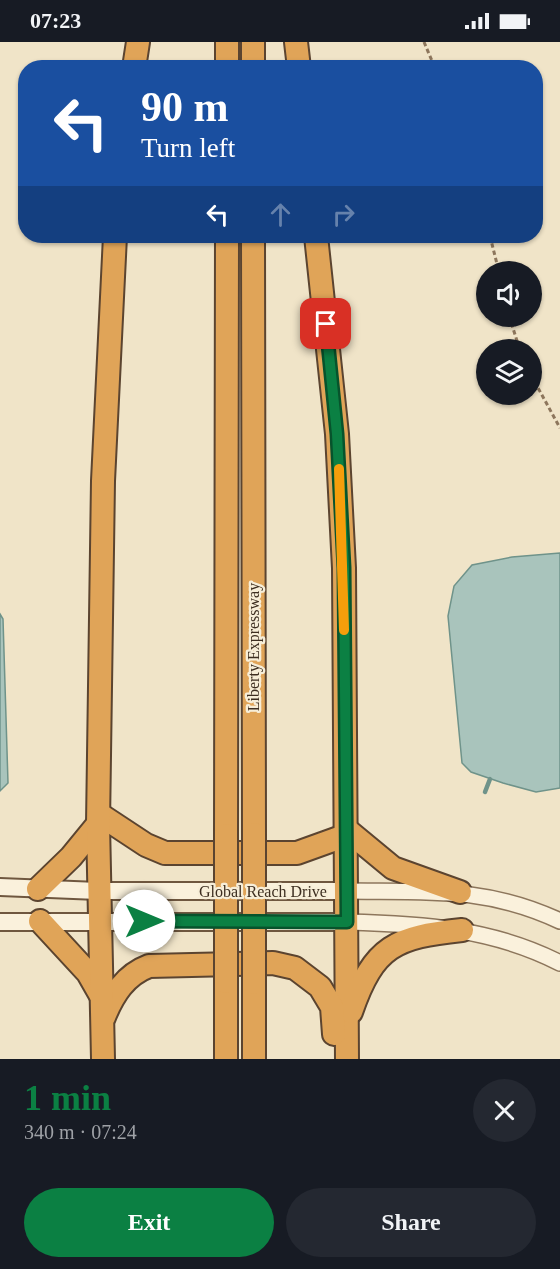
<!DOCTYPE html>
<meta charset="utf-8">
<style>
body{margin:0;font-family:Georgia,serif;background:#242831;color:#f1f3f6;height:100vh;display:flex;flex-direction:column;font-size:22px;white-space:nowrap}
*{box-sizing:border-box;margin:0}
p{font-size:20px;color:#9ea1a6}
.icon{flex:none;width:33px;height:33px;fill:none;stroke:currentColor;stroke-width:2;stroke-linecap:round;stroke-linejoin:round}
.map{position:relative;height:1017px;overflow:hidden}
.side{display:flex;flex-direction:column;background:#171b24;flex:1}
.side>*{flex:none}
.hud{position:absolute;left:18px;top:18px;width:525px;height:183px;border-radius:24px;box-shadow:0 2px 4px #0004;background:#1a4fa0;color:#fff;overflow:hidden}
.controls{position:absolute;left:476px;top:219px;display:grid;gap:12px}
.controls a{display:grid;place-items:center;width:66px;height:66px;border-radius:50%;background:#171b24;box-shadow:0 2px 4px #0004;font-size:30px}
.pin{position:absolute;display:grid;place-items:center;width:51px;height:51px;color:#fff;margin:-26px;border-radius:12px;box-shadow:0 3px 9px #0006}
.me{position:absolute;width:66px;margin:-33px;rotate:90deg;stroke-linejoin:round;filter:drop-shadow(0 0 4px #0008)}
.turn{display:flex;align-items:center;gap:21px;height:126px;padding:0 24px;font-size:27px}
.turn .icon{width:78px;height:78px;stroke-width:2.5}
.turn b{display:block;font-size:42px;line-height:51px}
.lanes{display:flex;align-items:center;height:57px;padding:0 24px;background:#0003;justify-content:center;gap:30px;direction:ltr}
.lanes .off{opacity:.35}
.round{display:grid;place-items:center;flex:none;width:63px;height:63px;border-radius:32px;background:#242831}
.overview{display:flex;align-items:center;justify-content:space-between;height:102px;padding:0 24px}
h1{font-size:36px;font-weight:600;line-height:45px;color:#0b8043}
.button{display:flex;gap:12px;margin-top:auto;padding:12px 24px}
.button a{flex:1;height:69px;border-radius:36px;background:#0b8043;color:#fff;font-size:24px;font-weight:600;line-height:69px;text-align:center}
.button a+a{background:#242831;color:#f1f3f6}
.status{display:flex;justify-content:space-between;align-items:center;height:42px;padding:0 30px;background:#171b24;direction:ltr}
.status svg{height:16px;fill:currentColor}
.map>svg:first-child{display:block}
</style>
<div class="status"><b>07:23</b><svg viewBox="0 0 49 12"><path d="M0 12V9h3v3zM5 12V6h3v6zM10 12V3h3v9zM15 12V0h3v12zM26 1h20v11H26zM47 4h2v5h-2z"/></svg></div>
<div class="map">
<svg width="560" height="1017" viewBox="0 0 560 1017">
<rect width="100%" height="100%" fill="#f0e4c8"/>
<g fill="#a9c4bc" stroke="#6f938a" stroke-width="1.5">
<path d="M 560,511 L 560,746 L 536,750 L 503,741 L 471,730 L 462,721 L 448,574 L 454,544 L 472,523 L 512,515 Z"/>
<path d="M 0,572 L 3,577 L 8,741 L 0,749 Z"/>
</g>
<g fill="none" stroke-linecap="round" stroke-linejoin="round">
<path stroke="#6f938a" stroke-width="4.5" d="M 485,750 L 490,737"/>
<defs>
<g id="tertiary">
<path d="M 345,849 C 425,850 486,844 560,879"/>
<path d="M 347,880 C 421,882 492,886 560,921"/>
</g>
<g id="secondary">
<path d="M 0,845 L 98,849 L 345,849"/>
<path d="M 0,880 L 347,880"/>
</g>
<g id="motorway">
<path d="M 296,0 L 299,26"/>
<path d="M 134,26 L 138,0"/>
<path d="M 227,26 L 227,0"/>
<path d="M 253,26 L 253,0"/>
<path d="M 253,194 L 254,792"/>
<path d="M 316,194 L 337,392 L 344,526 L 347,1017"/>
<path d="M 99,772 L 146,803 L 165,811 L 297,811 L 347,793"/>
<path d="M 347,788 L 393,826 L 460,850"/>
<path d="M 226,793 L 227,194"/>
<path d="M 38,847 L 71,815 L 98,782"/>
<path d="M 40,879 L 88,931 L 100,952"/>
<path d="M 226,940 L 226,1017"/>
<path d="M 351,970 C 374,903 396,895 462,888"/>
<path d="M 104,975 C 113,953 125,933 149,924 L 273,921 L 295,926 L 320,945 L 332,965 L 334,992"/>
<path d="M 103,1017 L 98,782 L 103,439 L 115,194"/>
<path d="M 254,1017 L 254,941"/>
</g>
</defs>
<use href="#tertiary" stroke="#8d765c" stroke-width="18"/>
<use href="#secondary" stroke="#6f573f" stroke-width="20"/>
<use href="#motorway" stroke="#5b4430" stroke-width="26"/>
<g stroke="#8d765c" stroke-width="3" stroke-dasharray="4.5 3" stroke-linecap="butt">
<path d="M 424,0 L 435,26"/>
<path d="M 490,194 L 499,230"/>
<path d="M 509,274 L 520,308"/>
<path d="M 531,333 L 560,386"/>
</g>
<use href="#tertiary" stroke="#faf1dc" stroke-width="15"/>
<use href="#secondary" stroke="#faf1dc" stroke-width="16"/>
<use href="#motorway" stroke="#e0a458" stroke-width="22"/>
<defs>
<g id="motorway-bridge">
<path d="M 254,792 L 254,941"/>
<path d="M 226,940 L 226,793"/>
</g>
</defs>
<use href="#motorway-bridge" stroke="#5b4430" stroke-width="26" stroke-linecap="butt"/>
<use href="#motorway-bridge" stroke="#e0a458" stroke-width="22"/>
</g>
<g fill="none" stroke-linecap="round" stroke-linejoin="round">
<defs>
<path id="route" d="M 144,879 L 347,880 L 344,526 L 337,392 L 326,282"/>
</defs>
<use href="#route" stroke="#07532c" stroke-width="15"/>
<use href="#route" stroke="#0b8043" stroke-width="10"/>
<path stroke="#f59e0b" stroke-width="10" d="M 339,427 L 344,588"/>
</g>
<g text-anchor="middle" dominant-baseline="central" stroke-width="4.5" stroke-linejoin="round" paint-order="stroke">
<g font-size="16" fill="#3d2e20" stroke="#f7eed8">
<text transform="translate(253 605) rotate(-90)">Liberty Expressway</text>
<text x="263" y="849">Global Reach Drive</text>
</g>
</g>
</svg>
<div class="controls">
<a><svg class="icon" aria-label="sound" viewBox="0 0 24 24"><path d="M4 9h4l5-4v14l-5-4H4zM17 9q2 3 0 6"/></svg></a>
<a><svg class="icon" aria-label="layers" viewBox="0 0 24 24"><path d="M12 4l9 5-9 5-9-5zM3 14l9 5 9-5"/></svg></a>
</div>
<div class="pin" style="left:326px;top:282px;background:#d93025"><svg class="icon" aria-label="arrive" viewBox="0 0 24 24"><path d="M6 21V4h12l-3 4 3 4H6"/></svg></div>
<svg class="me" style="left:144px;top:879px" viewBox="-20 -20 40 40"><circle r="19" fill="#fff"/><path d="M0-13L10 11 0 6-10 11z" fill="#0b8043"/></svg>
<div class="hud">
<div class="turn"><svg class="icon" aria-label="left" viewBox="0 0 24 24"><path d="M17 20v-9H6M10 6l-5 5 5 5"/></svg><div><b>90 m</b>Turn left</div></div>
<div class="lanes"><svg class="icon" aria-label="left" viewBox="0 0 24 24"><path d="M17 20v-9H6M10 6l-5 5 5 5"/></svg><svg class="icon off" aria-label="ahead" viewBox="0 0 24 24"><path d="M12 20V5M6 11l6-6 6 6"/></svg><svg class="icon off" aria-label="right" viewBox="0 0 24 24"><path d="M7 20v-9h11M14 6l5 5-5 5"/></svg></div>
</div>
</div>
<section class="side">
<div class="overview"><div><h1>1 min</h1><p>340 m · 07:24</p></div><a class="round"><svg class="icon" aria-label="close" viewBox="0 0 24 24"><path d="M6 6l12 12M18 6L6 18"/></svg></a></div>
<div class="button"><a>Exit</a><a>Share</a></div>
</section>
